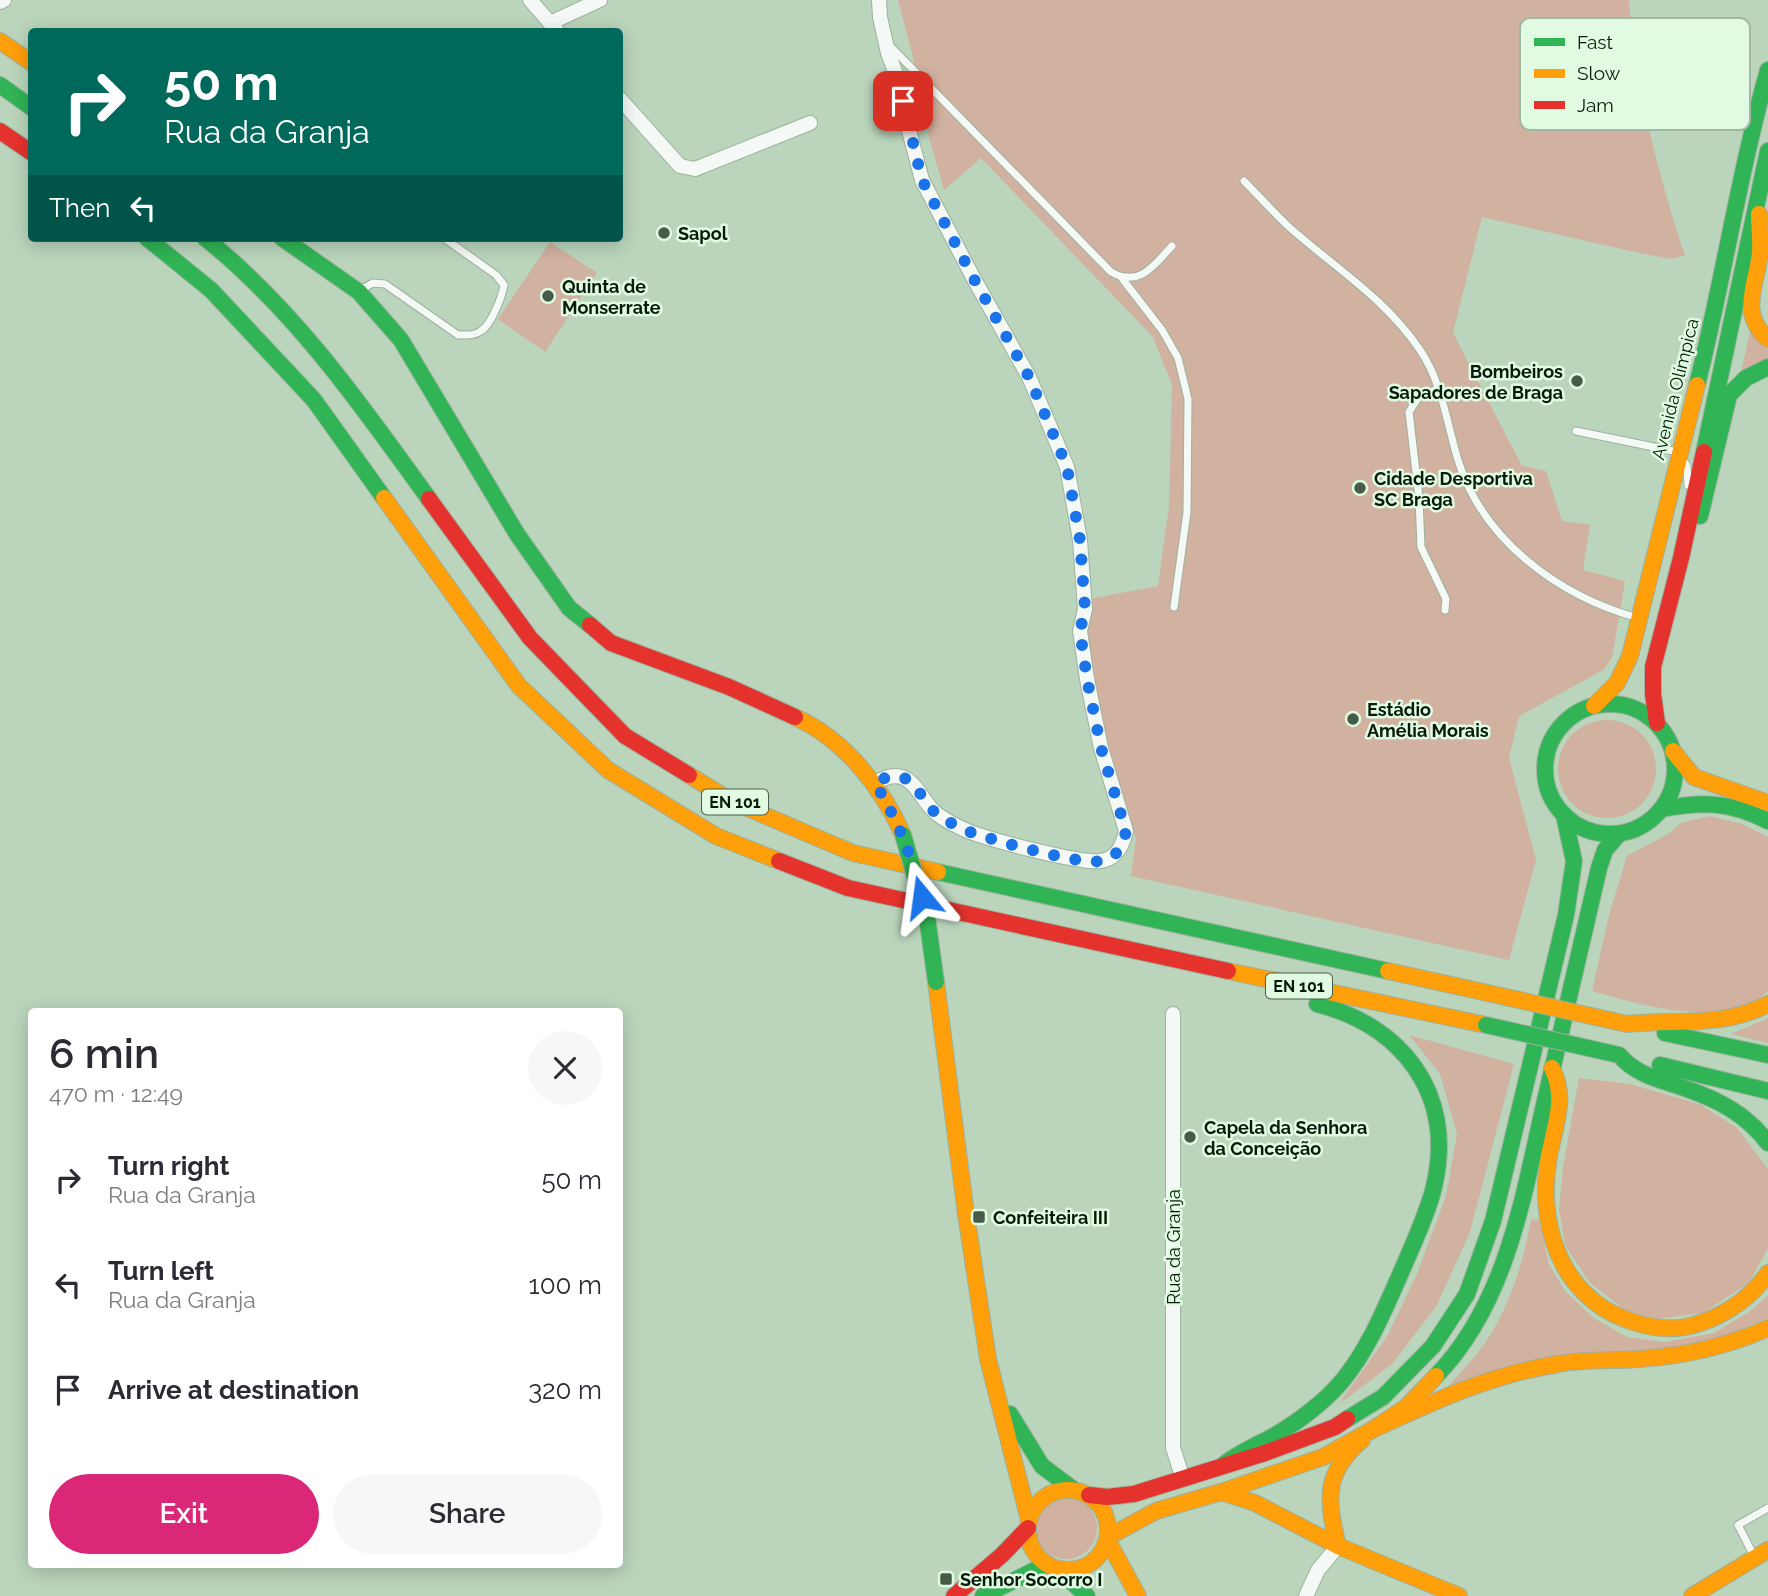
<!DOCTYPE html>
<meta charset="utf-8">
<style>
body{margin:0;font-family:Raleway,sans-serif;background:#f7f7f7;color:#2b2b33;height:100vh;display:flex;flex-direction:column;font-size:26px;white-space:nowrap}
*{box-sizing:border-box;margin:0}
p{font-size:23px;color:#7c7c81}
.icon{flex:none;width:38px;height:38px;fill:none;stroke:currentColor;stroke-width:2;stroke-linecap:round;stroke-linejoin:round}
.map{position:relative;flex:1;overflow:hidden}
.panel{position:absolute;left:28px;top:1008px;width:595px;height:560px;display:flex;flex-direction:column;background:#fff;border-radius:7px;box-shadow:0 4px 18px #0003}
.panel>*{flex:none}
.hud{position:absolute;left:28px;top:28px;width:595px;height:214px;border-radius:7px;box-shadow:0 4px 18px #0003;background:#00695c;color:#fff;overflow:hidden}
.pin{position:absolute;display:grid;place-items:center;width:60px;height:60px;color:#fff;margin:-30px;border-radius:14px;box-shadow:0 4px 10px #0006}
.me{position:absolute;width:77px;margin:-38px;rotate:344deg;stroke-linejoin:round;filter:drop-shadow(0 0 5px #0008)}
.turn{display:flex;align-items:center;gap:24px;height:147px;padding:0 21px;font-size:32px}
.turn .icon{width:91px;height:91px;stroke-width:2.5}
.turn b{display:block;font-size:49px;line-height:60px}
.then{display:flex;align-items:center;height:66px;padding:0 21px;background:#0003;gap:14px;font-size:26px}
.round{display:grid;place-items:center;flex:none;width:74px;height:74px;border-radius:37px;background:#f7f7f7}
.overview{display:flex;align-items:center;justify-content:space-between;height:119px;padding:0 21px}
h1{font-size:42px;font-weight:600;line-height:52px}
.button{display:flex;gap:14px;margin-top:auto;padding:14px 21px}
.button a{flex:1;height:80px;border-radius:42px;background:#db2777;color:#fff;font-size:28px;font-weight:600;line-height:80px;text-align:center}
.button a+a{background:#f7f7f7;color:#2b2b33}
ul{padding:0;list-style:none}
li{display:flex;align-items:center;gap:21px;height:105px;padding:0 21px}
li div{flex:1}
li b{display:block;font-size:26px}
li em{font-style:normal}
.map>svg:first-child{display:block}
</style>
<div class="map">
<svg width="1768" height="1596" viewBox="0 0 1768 1596">
<rect width="100%" height="100%" fill="#bad5bc"/>
<g fill="#d1b1a0">
<path d="M 898,0 L 1629,0 C 1635,84 1658,175 1685,255 L 1671,259 L 1639,253 L 1482,217 L 1453,333 L 1522,466 L 1546,471 L 1562,521 L 1590,525 L 1583,570 L 1625,581 L 1612,658 L 1603,670 L 1519,716 L 1509,758 L 1536,860 L 1509,960 L 1131,876 L 1136,838 L 1111,769 L 1084,632 L 1089,599 L 1158,586 L 1169,506 L 1172,385 L 1153,337 L 981,158 L 944,190 L 923,116 L 912,53 Z"/>
<path d="M 550,242 L 597,273 L 545,352 L 498,319 Z"/>
<path d="M 1750,332 L 1768,348 L 1768,361 L 1741,372 Z"/>
<circle cx="1607" cy="769" r="49"/>
<path d="M 1710,816 L 1742,824 L 1768,837 L 1768,991 C 1725,1031 1641,1005 1592,991 L 1609,915 L 1627,856 L 1668,834 L 1681,823 Z"/>
<path d="M 1768,1018 L 1768,1043 L 1731,1034 Z"/>
<path d="M 1409,1035 L 1514,1064 L 1470,1232 L 1437,1305 L 1392,1364 L 1339,1404 L 1388,1335 L 1417,1274 L 1446,1196 L 1457,1134 L 1440,1074 Z"/>
<path d="M 1579,1078 L 1629,1084 L 1658,1092 L 1701,1105 L 1737,1128 L 1768,1169 L 1768,1248 L 1749,1283 L 1703,1313 L 1657,1319 L 1625,1310 L 1590,1283 L 1565,1245 L 1559,1209 L 1563,1168 Z"/>
<path d="M 1531,1219 L 1539,1220 L 1549,1264 L 1565,1291 L 1592,1317 L 1627,1337 L 1664,1342 L 1714,1333 L 1752,1310 L 1768,1295 L 1768,1318 L 1695,1348 L 1448,1386 C 1465,1368 1483,1349 1495,1327 C 1513,1295 1525,1255 1531,1219 Z"/>
<circle cx="1066" cy="1528" r="31"/>
</g>
<g fill="none" stroke-linecap="round" stroke-linejoin="round">
<defs>
<g id="lane">
<path d="M 890,46 L 1111,272 C 1140,288 1154,265 1172,246"/>
<path d="M 1244,181 C 1259,196 1273,212 1289,227 C 1334,267 1386,299 1420,350 C 1442,382 1447,424 1458,460 C 1483,541 1559,596 1638,618"/>
<path d="M 1121,277 L 1162,330 L 1178,358 L 1188,399 L 1187,512 L 1174,607"/>
<path d="M 362,289 L 373,283 L 385,284 L 458,335 C 467,335 474,336 481,331 C 491,325 502,297 504,285 L 496,275 L 444,238"/>
<path d="M 1437,389 L 1418,398 L 1409,412 L 1419,498 L 1421,547 L 1446,599 L 1445,610"/>
<path d="M 1576,431 L 1678,452 L 1687,466 L 1688,485"/>
<path d="M 1754,1556 L 1738,1525 L 1768,1508"/>
</g>
<g id="street">
<path d="M 530,0 L 558,32"/>
<path d="M 0,2 L 4,0"/>
<path d="M 550,23 L 600,0"/>
<path d="M 620,99 L 680,166 L 695,169 L 810,123"/>
<path d="M 875,783 C 885,777 898,772 909,781 C 920,789 925,805 937,814 C 946,821 958,827 970,832 C 992,840 1080,864 1100,861 C 1117,859 1123,845 1126,831 L 1101,748 L 1087,679 L 1080,631 L 1085,609 L 1080,540 L 1067,467 L 1029,377 L 974,279 L 922,180 L 905,115 L 901,87 L 888,53 L 880,17 L 879,0"/>
<path d="M 1173,1014 L 1173,1448 L 1183,1479"/>
<path d="M 1306,1596 L 1318,1570 L 1338,1546"/>
</g>
<g id="fast">
<path d="M 0,85 L 32,108"/>
<path d="M 147,238 L 211,290 L 314,400 L 384,498"/>
<path d="M 205,238 C 295,310 362,406 429,499"/>
<path d="M 282,238 L 359,292 L 401,340 L 517,534 L 569,608 L 590,625"/>
<path d="M 1697,385 C 1723,281 1739,174 1768,70"/>
<path d="M 1704,452 L 1768,151"/>
<path d="M 1700,516 L 1729,395 L 1746,378 L 1768,367"/>
<circle cx="1610" cy="769" r="65"/>
<path d="M 1662,809 C 1704,801 1730,802 1768,821"/>
<path d="M 938,872 L 1388,971"/>
<path d="M 1665,1033 L 1768,1055"/>
<path d="M 1619,1055 C 1637,1076 1662,1080 1687,1089 C 1719,1100 1747,1115 1768,1143"/>
<path d="M 1660,1065 L 1768,1091"/>
<path d="M 1436,1376 C 1509,1301 1524,1190 1547,1092 C 1564,1017 1582,943 1599,868 L 1605,850 L 1619,834"/>
<path d="M 1010,1414 L 1042,1466 L 1074,1490"/>
<path d="M 1347,1419 L 1383,1397 L 1433,1346 L 1467,1294 L 1493,1221 L 1566,915 L 1574,861 L 1564,815"/>
<path d="M 1222,1466 C 1236,1454 1251,1448 1268,1439 C 1293,1426 1325,1402 1343,1380 C 1368,1349 1383,1313 1399,1277 C 1410,1251 1430,1209 1435,1182 C 1454,1093 1402,1026 1317,1004"/>
<path d="M 1060,1571 L 1087,1596"/>
<path d="M 983,1596 L 1047,1564"/>
</g>
<g id="slow">
<path d="M 0,41 L 32,63"/>
<path d="M 1759,214 C 1759,227 1761,240 1760,252 C 1757,285 1738,313 1768,339"/>
<path d="M 384,498 L 519,686 L 608,770 L 716,836 L 779,861"/>
<path d="M 1594,706 L 1617,683 L 1630,656 L 1697,385"/>
<path d="M 795,717 C 844,739 882,787 903,835"/>
<path d="M 1673,751 L 1694,777 L 1768,803"/>
<path d="M 689,775 L 731,801 L 853,853 L 938,872"/>
<path d="M 1228,971 L 1486,1025"/>
<path d="M 1388,971 L 1492,994"/>
<path d="M 936,982 L 966,1214 L 988,1359 L 1029,1520"/>
<path d="M 1627,1024 C 1676,1019 1723,1028 1768,1004"/>
<path d="M 1552,1068 C 1567,1098 1555,1125 1549,1156 C 1539,1213 1553,1275 1603,1308 C 1625,1322 1659,1332 1685,1327 C 1717,1321 1750,1300 1768,1273"/>
<path d="M 1372,1430 C 1435,1401 1489,1375 1558,1364 C 1584,1359 1612,1361 1639,1359 C 1684,1356 1726,1347 1768,1328"/>
<circle cx="1068" cy="1530" r="40"/>
<path d="M 1221,1492 L 1255,1503 L 1338,1546 L 1459,1596"/>
<path d="M 1108,1537 L 1156,1511 L 1221,1492 L 1323,1457 L 1372,1430 L 1405,1408 L 1436,1376"/>
<path d="M 1108,1541 L 1138,1596"/>
<path d="M 1338,1546 C 1327,1500 1323,1473 1362,1440"/>
<path d="M 1692,1596 L 1768,1550"/>
</g>
<g id="jam">
<path d="M 0,131 L 32,153"/>
<path d="M 429,499 L 530,638 L 625,736 L 689,775"/>
<path d="M 590,625 L 611,643 L 729,687 L 795,717"/>
<path d="M 1657,723 L 1653,694 L 1653,667 L 1681,558 L 1704,452"/>
<path d="M 779,861 L 848,888 L 1228,971"/>
<path d="M 1089,1495 L 1107,1497 L 1134,1494 L 1265,1453 L 1335,1427 L 1347,1419"/>
<path d="M 954,1596 L 1002,1555 L 1028,1528"/>
</g>
</defs>
<use href="#lane" stroke="#9db19f" stroke-width="9"/>
<use href="#street" stroke="#9db19f" stroke-width="16"/>
<use href="#fast" stroke="#9db19f" stroke-width="18"/>
<use href="#slow" stroke="#9db19f" stroke-width="18"/>
<use href="#jam" stroke="#9db19f" stroke-width="18"/>
<use href="#lane" stroke="#f5f9f5" stroke-width="7"/>
<use href="#street" stroke="#f5f9f5" stroke-width="14"/>
<use href="#fast" stroke="#30b455" stroke-width="16"/>
<use href="#slow" stroke="#ff9f0a" stroke-width="16"/>
<use href="#jam" stroke="#e5322d" stroke-width="16"/>
<defs>
<g id="fast-bridge">
<path d="M 903,835 L 927,917 L 936,982"/>
<path d="M 1486,1025 L 1619,1055"/>
</g>
<path id="slow-bridge" d="M 1492,994 L 1627,1024"/>
</defs>
<use href="#fast-bridge" stroke="#9db19f" stroke-width="18" stroke-linecap="butt"/>
<use href="#slow-bridge" stroke="#9db19f" stroke-width="18" stroke-linecap="butt"/>
<use href="#fast-bridge" stroke="#30b455" stroke-width="16"/>
<use href="#slow-bridge" stroke="#ff9f0a" stroke-width="16"/>
</g>
<g fill="none" stroke-linecap="round" stroke-linejoin="round">
<path stroke="#1a73e8" stroke-width="12" stroke-dasharray="0 21.6" d="M 903,101 L 922,180 L 974,279 L 1029,377 L 1067,467 L 1080,540 L 1085,609 L 1080,631 L 1087,679 L 1101,748 L 1126,831 C 1123,845 1117,859 1100,861 C 1080,865 992,840 970,832 C 958,827 946,821 937,814 C 925,805 920,789 909,781 C 898,772 885,777 875,783 C 897,819 912,856 922,897"/>
</g>
<g fill="#465c49" stroke="#e1fbe3" stroke-width="2.5">
<circle cx="664" cy="233" r="7"/>
<circle cx="548" cy="296" r="7"/>
<circle cx="1577" cy="381" r="7"/>
<circle cx="1360" cy="488" r="7"/>
<circle cx="1353" cy="719" r="7"/>
<circle cx="1190" cy="1137" r="7"/>
<rect x="972" y="1210" width="14" height="14" rx="3.5"/>
<rect x="939" y="1572" width="14" height="14" rx="3.5"/>
</g>
<g text-anchor="middle" dominant-baseline="central" stroke-width="5" stroke-linejoin="round" paint-order="stroke">
<g fill="#e1fbe3" stroke="#495e4c" stroke-width="2">
<rect x="702" y="789.5" width="66" height="25" rx="5"/>
<rect x="1266" y="973.5" width="66" height="25" rx="5"/>
</g>
<g font-size="16" font-weight="bold" fill="#081b0b">
<text x="735" y="802">EN 101</text>
<text x="1299" y="986">EN 101</text>
</g>
<g font-size="18" font-weight="bold" fill="#081b0b" stroke="#e1fbe3" text-anchor="start">
<text x="678" y="233">Sapol</text>
<text x="562" y="286">Quinta de<tspan x="562" dy="21">Monserrate</tspan></text>
<text x="1563" y="371" text-anchor="end">Bombeiros<tspan x="1563" dy="21">Sapadores de Braga</tspan></text>
<text x="1374" y="478">Cidade Desportiva<tspan x="1374" dy="21">SC Braga</tspan></text>
<text x="1367" y="709">Estádio<tspan x="1367" dy="21">Amélia Morais</tspan></text>
<text x="1204" y="1127">Capela da Senhora<tspan x="1204" dy="21">da Conceição</tspan></text>
<text x="993" y="1217">Confeiteira III</text>
<text x="960" y="1579">Senhor Socorro I</text>
</g>
<g font-size="18" fill="#081b0b" stroke="#e1fbe3">
<text transform="translate(1675 389) rotate(-76)">Avenida Olímpica</text>
<text transform="translate(1173 1247) rotate(-90)">Rua da Granja</text>
</g>
</g>
<rect x="1520" y="18" width="230" height="112" rx="10" fill="#e1fbe3" stroke="#a0b8a2" stroke-width="2"/>
<rect x="1534" y="38" width="31" height="8" fill="#30b455"/>
<rect x="1534" y="69" width="31" height="9" fill="#ff9f0a"/>
<rect x="1534" y="101" width="31" height="8" fill="#e5322d"/>
<g font-size="19" fill="#081b0b">
<text x="1577" y="49">Fast</text>
<text x="1577" y="80">Slow</text>
<text x="1577" y="112">Jam</text>
</g>
</svg>
<div class="pin" style="left:903px;top:101px;background:#d93025"><svg class="icon" aria-label="arrive" viewBox="0 0 24 24"><path d="M6 21V4h12l-3 4 3 4H6"/></svg></div>
<svg class="me" style="left:922px;top:897px" viewBox="-20 -20 40 40"><path d="M0-17L14 15 0 8-14 15z" fill="#1a73e8" stroke="#fff" stroke-width="4"/></svg>
<div class="hud">
<div class="turn"><svg class="icon" aria-label="right" viewBox="0 0 24 24"><path d="M7 20v-9h11M14 6l5 5-5 5"/></svg><div><b>50 m</b>Rua da Granja</div></div>
<div class="then">Then<svg class="icon" aria-label="left" viewBox="0 0 24 24"><path d="M17 20v-9H6M10 6l-5 5 5 5"/></svg></div>
</div>
<section class="panel">
<div class="overview"><div><h1>6 min</h1><p>470 m · 12:49</p></div><a class="round"><svg class="icon" aria-label="close" viewBox="0 0 24 24"><path d="M6 6l12 12M18 6L6 18"/></svg></a></div>
<ul>
<li><svg class="icon" aria-label="right" viewBox="0 0 24 24"><path d="M7 20v-9h11M14 6l5 5-5 5"/></svg><div><b>Turn right</b><p>Rua da Granja</p></div><em>50 m</em></li>
<li><svg class="icon" aria-label="left" viewBox="0 0 24 24"><path d="M17 20v-9H6M10 6l-5 5 5 5"/></svg><div><b>Turn left</b><p>Rua da Granja</p></div><em>100 m</em></li>
<li><svg class="icon" aria-label="arrive" viewBox="0 0 24 24"><path d="M6 21V4h12l-3 4 3 4H6"/></svg><div><b>Arrive at destination</b></div><em>320 m</em></li>
</ul>
<div class="button"><a>Exit</a><a>Share</a></div>
</section>
</div>
